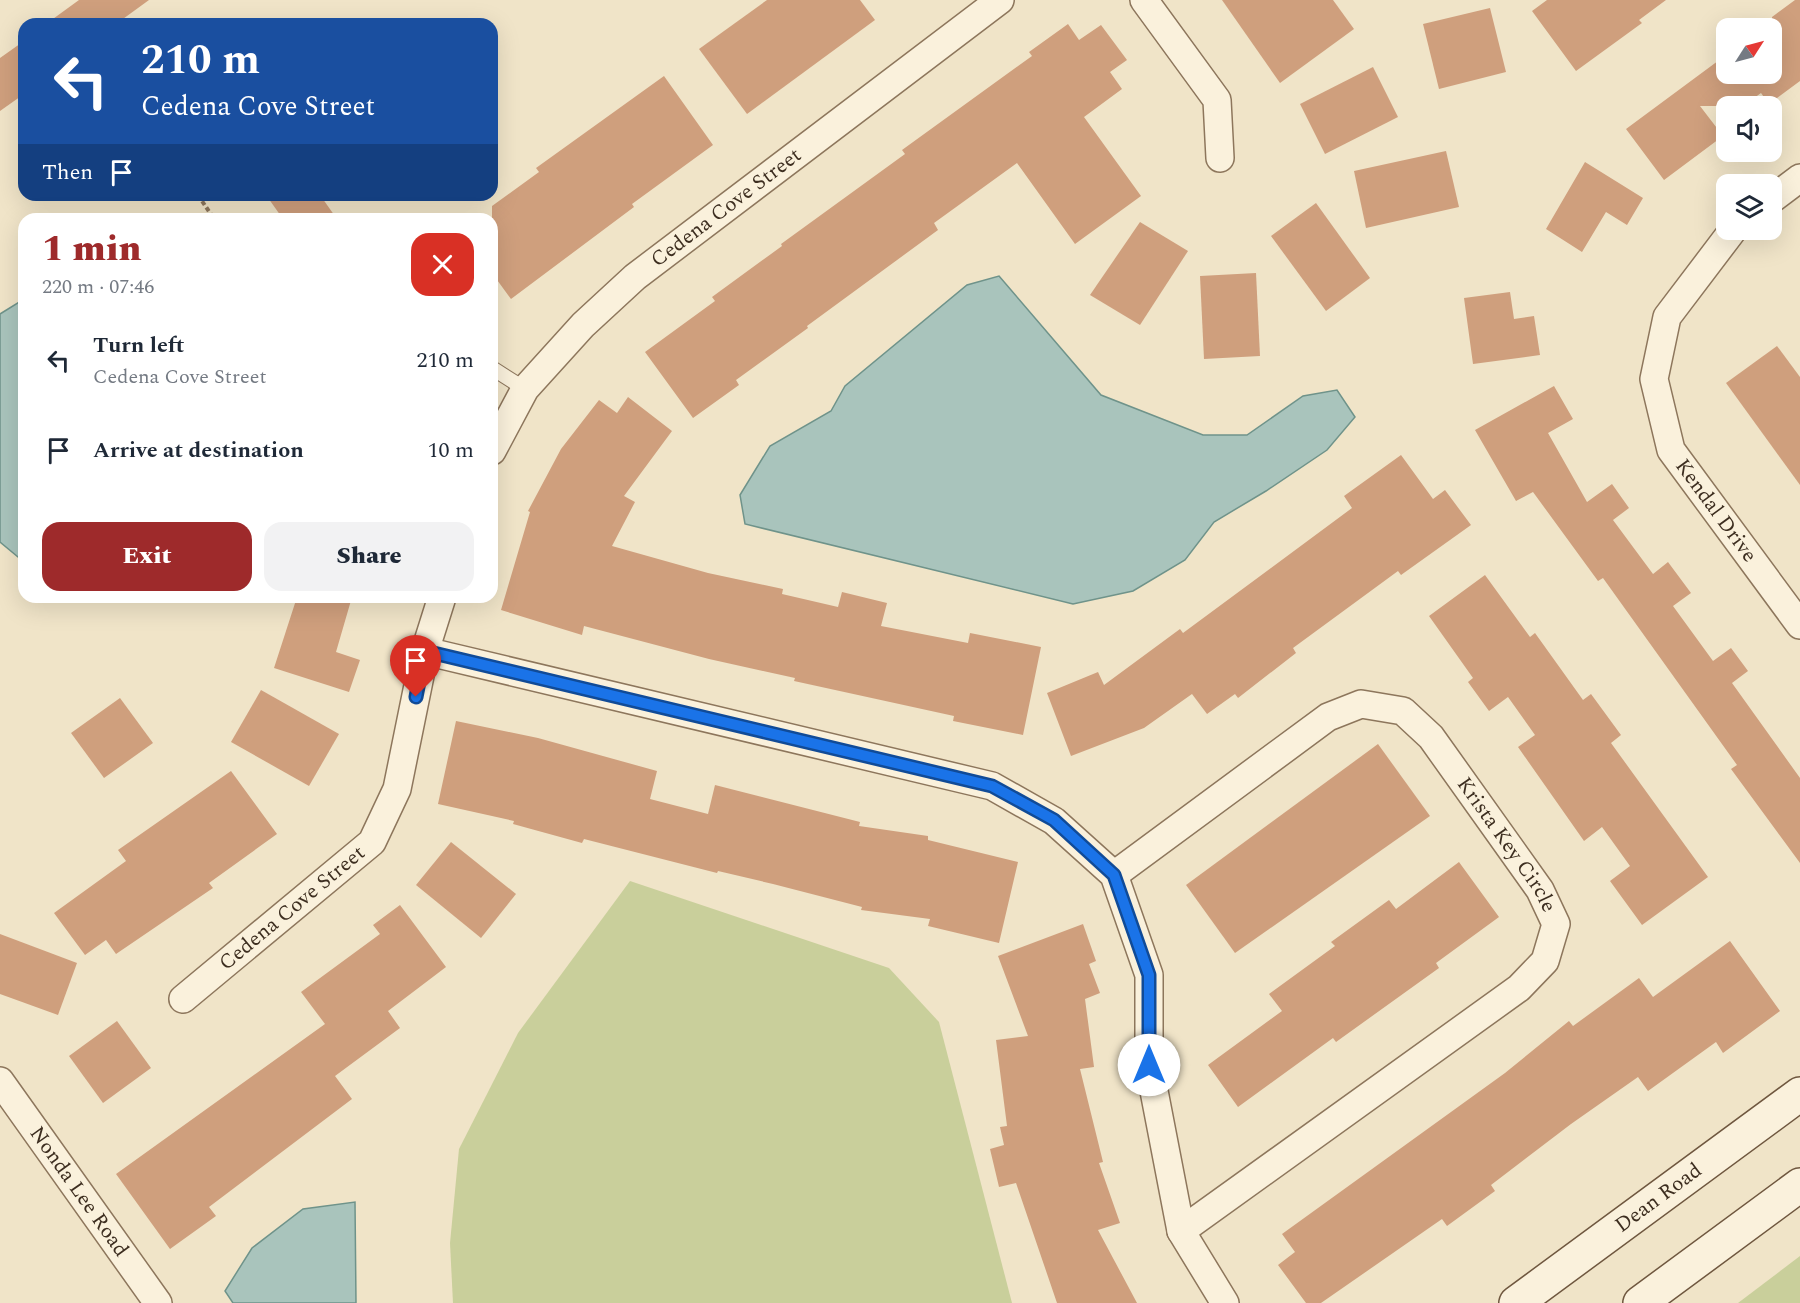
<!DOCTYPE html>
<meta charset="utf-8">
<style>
body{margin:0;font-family:Spectral,serif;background:#f2f2f3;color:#1f2937;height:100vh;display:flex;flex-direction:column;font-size:22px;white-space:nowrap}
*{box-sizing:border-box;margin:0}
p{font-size:20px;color:#747a83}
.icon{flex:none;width:33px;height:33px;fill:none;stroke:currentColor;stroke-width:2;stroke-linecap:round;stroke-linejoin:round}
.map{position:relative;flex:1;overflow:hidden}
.side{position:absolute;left:18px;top:213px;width:480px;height:390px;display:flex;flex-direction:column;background:#fff;border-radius:18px;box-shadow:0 6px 24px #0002}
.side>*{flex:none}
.banner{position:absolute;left:18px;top:18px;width:480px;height:183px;border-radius:18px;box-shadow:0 6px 24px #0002;background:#1a4fa0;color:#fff;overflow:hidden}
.needle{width:39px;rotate:54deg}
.controls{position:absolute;left:1716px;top:18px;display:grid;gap:12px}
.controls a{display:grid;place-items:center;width:66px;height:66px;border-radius:12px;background:#fff;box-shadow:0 6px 24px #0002;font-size:30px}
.pin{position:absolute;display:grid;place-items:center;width:51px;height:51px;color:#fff;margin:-62px -26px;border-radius:50% 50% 50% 0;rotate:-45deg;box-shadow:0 0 6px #0007}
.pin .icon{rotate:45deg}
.me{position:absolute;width:66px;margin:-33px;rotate:0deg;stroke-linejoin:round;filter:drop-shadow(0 0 4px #0008)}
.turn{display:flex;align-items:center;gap:21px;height:126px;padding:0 24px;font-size:27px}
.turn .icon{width:78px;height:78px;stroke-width:2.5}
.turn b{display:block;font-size:42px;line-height:51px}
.then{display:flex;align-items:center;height:57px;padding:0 24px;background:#0003;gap:12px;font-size:22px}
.round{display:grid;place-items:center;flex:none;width:63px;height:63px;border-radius:18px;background:#f2f2f3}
.head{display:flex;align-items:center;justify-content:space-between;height:102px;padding:0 24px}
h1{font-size:36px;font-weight:800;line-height:45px;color:#9e2a2b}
.button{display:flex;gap:12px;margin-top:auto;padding:12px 24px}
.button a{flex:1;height:69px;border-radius:18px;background:#9e2a2b;color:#fff;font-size:24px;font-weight:800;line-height:69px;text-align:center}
.button a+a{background:#f2f2f3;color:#1f2937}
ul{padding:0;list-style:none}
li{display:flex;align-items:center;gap:18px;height:90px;padding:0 24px}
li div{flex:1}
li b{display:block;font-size:22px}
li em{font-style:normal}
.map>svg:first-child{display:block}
</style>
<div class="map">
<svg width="1800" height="1303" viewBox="0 0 1800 1303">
<rect width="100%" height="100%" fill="#f0e4c8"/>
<g fill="#c9cf9b">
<path d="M 630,881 L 889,968 L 939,1022 L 1012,1303 L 453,1303 L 450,1243 L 459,1149 L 518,1033 Z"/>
<path d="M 1800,1256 L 1800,1303 L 1738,1303 Z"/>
</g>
<g fill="#a9c4bc" stroke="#6f938a" stroke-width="1.5">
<path d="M 999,276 L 1101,395 L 1203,435 L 1247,435 L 1303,396 L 1337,390 L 1355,417 L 1327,450 L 1266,491 L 1214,522 L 1185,560 L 1133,591 L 1073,604 L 745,524 L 740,495 L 770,446 L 831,411 L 845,386 L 967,285 Z"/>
<path d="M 24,299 L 24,562 L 0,542 L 0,314 Z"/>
<path d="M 355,1202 L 356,1303 L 233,1303 L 225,1291 L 252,1248 L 303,1209 Z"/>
</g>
<g fill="#cf9f7d">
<path d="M 79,0 L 149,0 L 116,24 L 46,24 Z"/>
<path d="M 767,0 L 860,0 L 875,20 L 747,114 L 699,49 Z"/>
<path d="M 1222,0 L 1333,0 L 1354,29 L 1280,83 Z"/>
<path d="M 1547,0 L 1666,0 L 1639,20 L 1642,23 L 1576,71 L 1532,11 Z"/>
<path d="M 1795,0 L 1800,0 L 1800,81 L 1769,104 L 1761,93 L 1743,106 L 1700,106 L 1723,136 L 1664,180 L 1626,129 L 1726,55 L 1726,74 L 1772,74 L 1772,17 Z"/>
<path d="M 1490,8 L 1506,72 L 1439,89 L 1423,24 Z"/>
<path d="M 1068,24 L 1079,40 L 1101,25 L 1127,60 L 1110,72 L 1122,89 L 1084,117 L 1141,196 L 1075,244 L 1017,163 L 934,223 L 938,230 L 807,326 L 808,328 L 736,380 L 739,385 L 693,418 L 645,352 L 715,301 L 712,297 L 782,246 L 781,244 L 905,154 L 902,150 L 1032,56 L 1029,52 Z"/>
<path d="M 24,41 L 24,94 L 0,111 L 0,58 Z"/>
<path d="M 1373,67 L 1398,117 L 1325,154 L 1300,104 Z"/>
<path d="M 664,76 L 713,145 L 632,204 L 634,207 L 511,299 L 492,273 L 492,206 L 539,172 L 536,168 Z"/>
<path d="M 1446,151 L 1459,207 L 1366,228 L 1354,171 Z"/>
<path d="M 1585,162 L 1643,198 L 1627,225 L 1606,212 L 1582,252 L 1546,229 Z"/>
<path d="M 266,195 L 320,195 L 337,219 L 283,219 Z"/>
<path d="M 1316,203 L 1370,278 L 1326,311 L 1271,236 Z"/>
<path d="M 1140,222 L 1188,251 L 1140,325 L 1090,295 Z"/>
<path d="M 1256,273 L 1260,356 L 1204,359 L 1200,276 Z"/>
<path d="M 1510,292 L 1514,319 L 1534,316 L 1540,355 L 1473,364 L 1464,298 Z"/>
<path d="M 1777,346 L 1800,377 L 1800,485 L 1726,383 Z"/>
<path d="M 1554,386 L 1573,419 L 1548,433 L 1587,502 L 1612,484 L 1629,508 L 1613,520 L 1653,574 L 1668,562 L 1691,593 L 1673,606 L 1713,661 L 1731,648 L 1748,671 L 1732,683 L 1800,778 L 1800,863 L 1731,769 L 1737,765 L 1603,578 L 1598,581 L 1533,492 L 1516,501 L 1475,430 Z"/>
<path d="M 628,397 L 672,431 L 624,496 L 635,502 L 612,546 L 708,573 L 783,589 L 782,594 L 838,607 L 842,592 L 887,603 L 881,626 L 968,643 L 970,633 L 1041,647 L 1023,735 L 953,721 L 954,716 L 794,681 L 795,678 L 709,659 L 584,626 L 582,635 L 501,610 L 530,512 L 528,511 L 561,449 L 599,400 L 617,413 Z"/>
<path d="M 1401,455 L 1433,499 L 1445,490 L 1471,525 L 1401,575 L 1398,571 L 1293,648 L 1296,653 L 1238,698 L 1235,694 L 1207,714 L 1192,694 L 1144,728 L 1071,756 L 1047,693 L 1098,672 L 1104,685 L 1180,629 L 1183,633 L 1352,508 L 1344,496 Z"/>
<path d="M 1485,575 L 1530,637 L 1535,633 L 1583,700 L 1591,694 L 1621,735 L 1611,743 L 1708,877 L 1642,925 L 1610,881 L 1630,866 L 1602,827 L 1584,841 L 1518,747 L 1535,735 L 1508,697 L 1489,711 L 1468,682 L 1473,678 L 1429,616 Z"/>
<path d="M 297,597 L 352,597 L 336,652 L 360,660 L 349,692 L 274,668 Z"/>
<path d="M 261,690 L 339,734 L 309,786 L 231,742 Z"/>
<path d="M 120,698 L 153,743 L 104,778 L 71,733 Z"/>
<path d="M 456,721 L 538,738 L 657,771 L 650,799 L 708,814 L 715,785 L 860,822 L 859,826 L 928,836 L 928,840 L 1018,862 L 999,943 L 928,926 L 930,919 L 861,910 L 862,907 L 773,884 L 718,871 L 717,873 L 584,839 L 582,843 L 513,824 L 514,821 L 438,804 Z"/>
<path d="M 1378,744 L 1430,816 L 1235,953 L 1186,885 Z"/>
<path d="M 231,771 L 277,834 L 209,883 L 213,888 L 116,954 L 106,940 L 85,955 L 54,913 L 126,861 L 118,850 Z"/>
<path d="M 451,842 L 516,894 L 481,938 L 416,885 Z"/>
<path d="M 1459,862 L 1499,917 L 1436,963 L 1439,968 L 1336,1042 L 1333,1038 L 1238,1107 L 1208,1065 L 1282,1011 L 1269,994 L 1335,946 L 1331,942 L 1389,900 L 1396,909 Z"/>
<path d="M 400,905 L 446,967 L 388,1011 L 400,1028 L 335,1076 L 352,1099 L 209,1207 L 216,1216 L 170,1249 L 116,1174 L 325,1024 L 301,992 L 380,934 L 373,925 Z"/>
<path d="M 1083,924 L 1096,961 L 1089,964 L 1100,993 L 1085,999 L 1094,1067 L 1080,1069 L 1103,1162 L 1099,1163 L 1120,1223 L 1098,1230 L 1137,1303 L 1057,1303 L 1016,1183 L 999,1187 L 990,1149 L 1004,1145 L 1000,1127 L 1007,1126 L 996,1040 L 1028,1036 L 998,956 Z"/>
<path d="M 0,934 L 77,963 L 58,1015 L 0,994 Z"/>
<path d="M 1730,941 L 1780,1011 L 1723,1053 L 1716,1042 L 1648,1091 L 1638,1077 L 1571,1124 L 1491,1185 L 1495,1191 L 1447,1226 L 1442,1219 L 1321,1303 L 1306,1303 L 1278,1265 L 1295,1252 L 1282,1234 L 1505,1073 L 1569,1021 L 1573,1026 L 1639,978 L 1653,997 Z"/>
<path d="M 117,1021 L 151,1068 L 103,1103 L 69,1056 Z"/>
</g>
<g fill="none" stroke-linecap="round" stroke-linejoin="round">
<defs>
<path id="lane" d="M 492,368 L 525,389"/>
<g id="street">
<path d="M 1144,0 L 1217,100 L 1220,158"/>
<path d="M 1772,199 L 1800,178"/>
<path id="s1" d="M 1733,230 L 1667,317 L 1654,379 L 1671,450 L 1800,625"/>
<path id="s2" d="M 492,451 L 525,389 L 583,325 L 635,277 L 1000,0"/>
<path d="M 425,651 L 992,786 L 1054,821 L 1114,875 L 1149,975 L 1149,1065 L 1181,1231 L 1225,1303"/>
<path id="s3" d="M 1114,875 L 1328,717 L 1361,704 L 1403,711 L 1431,737 L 1540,890 L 1556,924 L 1545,961 L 1519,988 L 1181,1231"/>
<path id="s4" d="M 183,999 L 372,842 L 397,789 L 425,651 L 442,597"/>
<path id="s5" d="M 0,1081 L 158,1303"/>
</g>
<g id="secondary">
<path id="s6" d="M 1516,1303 L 1800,1094"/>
<path d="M 1640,1303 L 1800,1185"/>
</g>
</defs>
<use href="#lane" stroke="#8d765c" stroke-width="16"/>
<use href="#street" stroke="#8d765c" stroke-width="30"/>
<use href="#secondary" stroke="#6f573f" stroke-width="36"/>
<path stroke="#8d765c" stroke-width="4" stroke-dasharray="4.5 3" stroke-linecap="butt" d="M 198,195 L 214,219"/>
<use href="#lane" stroke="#faf1dc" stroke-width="14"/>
<use href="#street" stroke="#faf1dc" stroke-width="27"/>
<use href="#secondary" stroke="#faf1dc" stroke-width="33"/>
</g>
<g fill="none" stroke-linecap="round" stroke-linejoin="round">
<defs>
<path id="route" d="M 416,697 L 425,651 L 992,786 L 1054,820 L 1114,875 L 1149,975 L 1149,1065"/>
</defs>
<use href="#route" stroke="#114b97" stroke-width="15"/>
<use href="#route" stroke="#1a73e8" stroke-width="10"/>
</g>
<g text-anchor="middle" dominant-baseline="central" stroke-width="6" stroke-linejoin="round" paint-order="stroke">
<g font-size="21" fill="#3d2e20" stroke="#f7eed8">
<text stroke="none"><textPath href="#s2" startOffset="342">Cedena Cove Street</textPath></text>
<text stroke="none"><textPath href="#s1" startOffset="321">Kendal Drive</textPath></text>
<text stroke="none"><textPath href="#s3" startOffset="514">Krista Key Circle</textPath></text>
<text stroke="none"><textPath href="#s4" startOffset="142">Cedena Cove Street</textPath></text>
<text stroke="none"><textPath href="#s5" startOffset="136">Nonda Lee Road</textPath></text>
<text stroke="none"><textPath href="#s6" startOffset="177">Dean Road</textPath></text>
</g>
</g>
</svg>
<div class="controls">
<a><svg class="needle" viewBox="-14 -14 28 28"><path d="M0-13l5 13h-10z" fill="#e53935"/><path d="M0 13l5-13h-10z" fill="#747a83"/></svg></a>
<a><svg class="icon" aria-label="sound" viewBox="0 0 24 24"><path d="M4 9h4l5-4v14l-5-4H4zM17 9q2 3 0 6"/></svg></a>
<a><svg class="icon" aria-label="layers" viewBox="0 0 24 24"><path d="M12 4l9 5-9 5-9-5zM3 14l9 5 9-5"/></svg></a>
</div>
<div class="pin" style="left:416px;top:697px;background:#d93025"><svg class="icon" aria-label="arrive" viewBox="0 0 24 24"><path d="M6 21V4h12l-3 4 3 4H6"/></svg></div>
<svg class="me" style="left:1149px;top:1065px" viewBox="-20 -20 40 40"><circle r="19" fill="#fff"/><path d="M0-13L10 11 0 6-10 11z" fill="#1a73e8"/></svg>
<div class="banner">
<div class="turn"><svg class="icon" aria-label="left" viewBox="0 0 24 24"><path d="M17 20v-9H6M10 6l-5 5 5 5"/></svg><div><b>210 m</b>Cedena Cove Street</div></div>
<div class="then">Then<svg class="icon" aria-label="arrive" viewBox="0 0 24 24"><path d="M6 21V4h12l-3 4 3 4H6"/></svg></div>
</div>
<section class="side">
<div class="head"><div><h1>1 min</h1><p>220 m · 07:46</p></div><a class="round" style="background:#d93025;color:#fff"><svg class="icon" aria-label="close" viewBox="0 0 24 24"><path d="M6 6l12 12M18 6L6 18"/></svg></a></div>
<ul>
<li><svg class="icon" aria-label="left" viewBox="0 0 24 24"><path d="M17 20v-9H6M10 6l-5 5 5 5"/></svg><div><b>Turn left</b><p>Cedena Cove Street</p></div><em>210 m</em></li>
<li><svg class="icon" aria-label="arrive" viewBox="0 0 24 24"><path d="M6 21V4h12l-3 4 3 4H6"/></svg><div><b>Arrive at destination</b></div><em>10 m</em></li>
</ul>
<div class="button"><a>Exit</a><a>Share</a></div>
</section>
</div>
